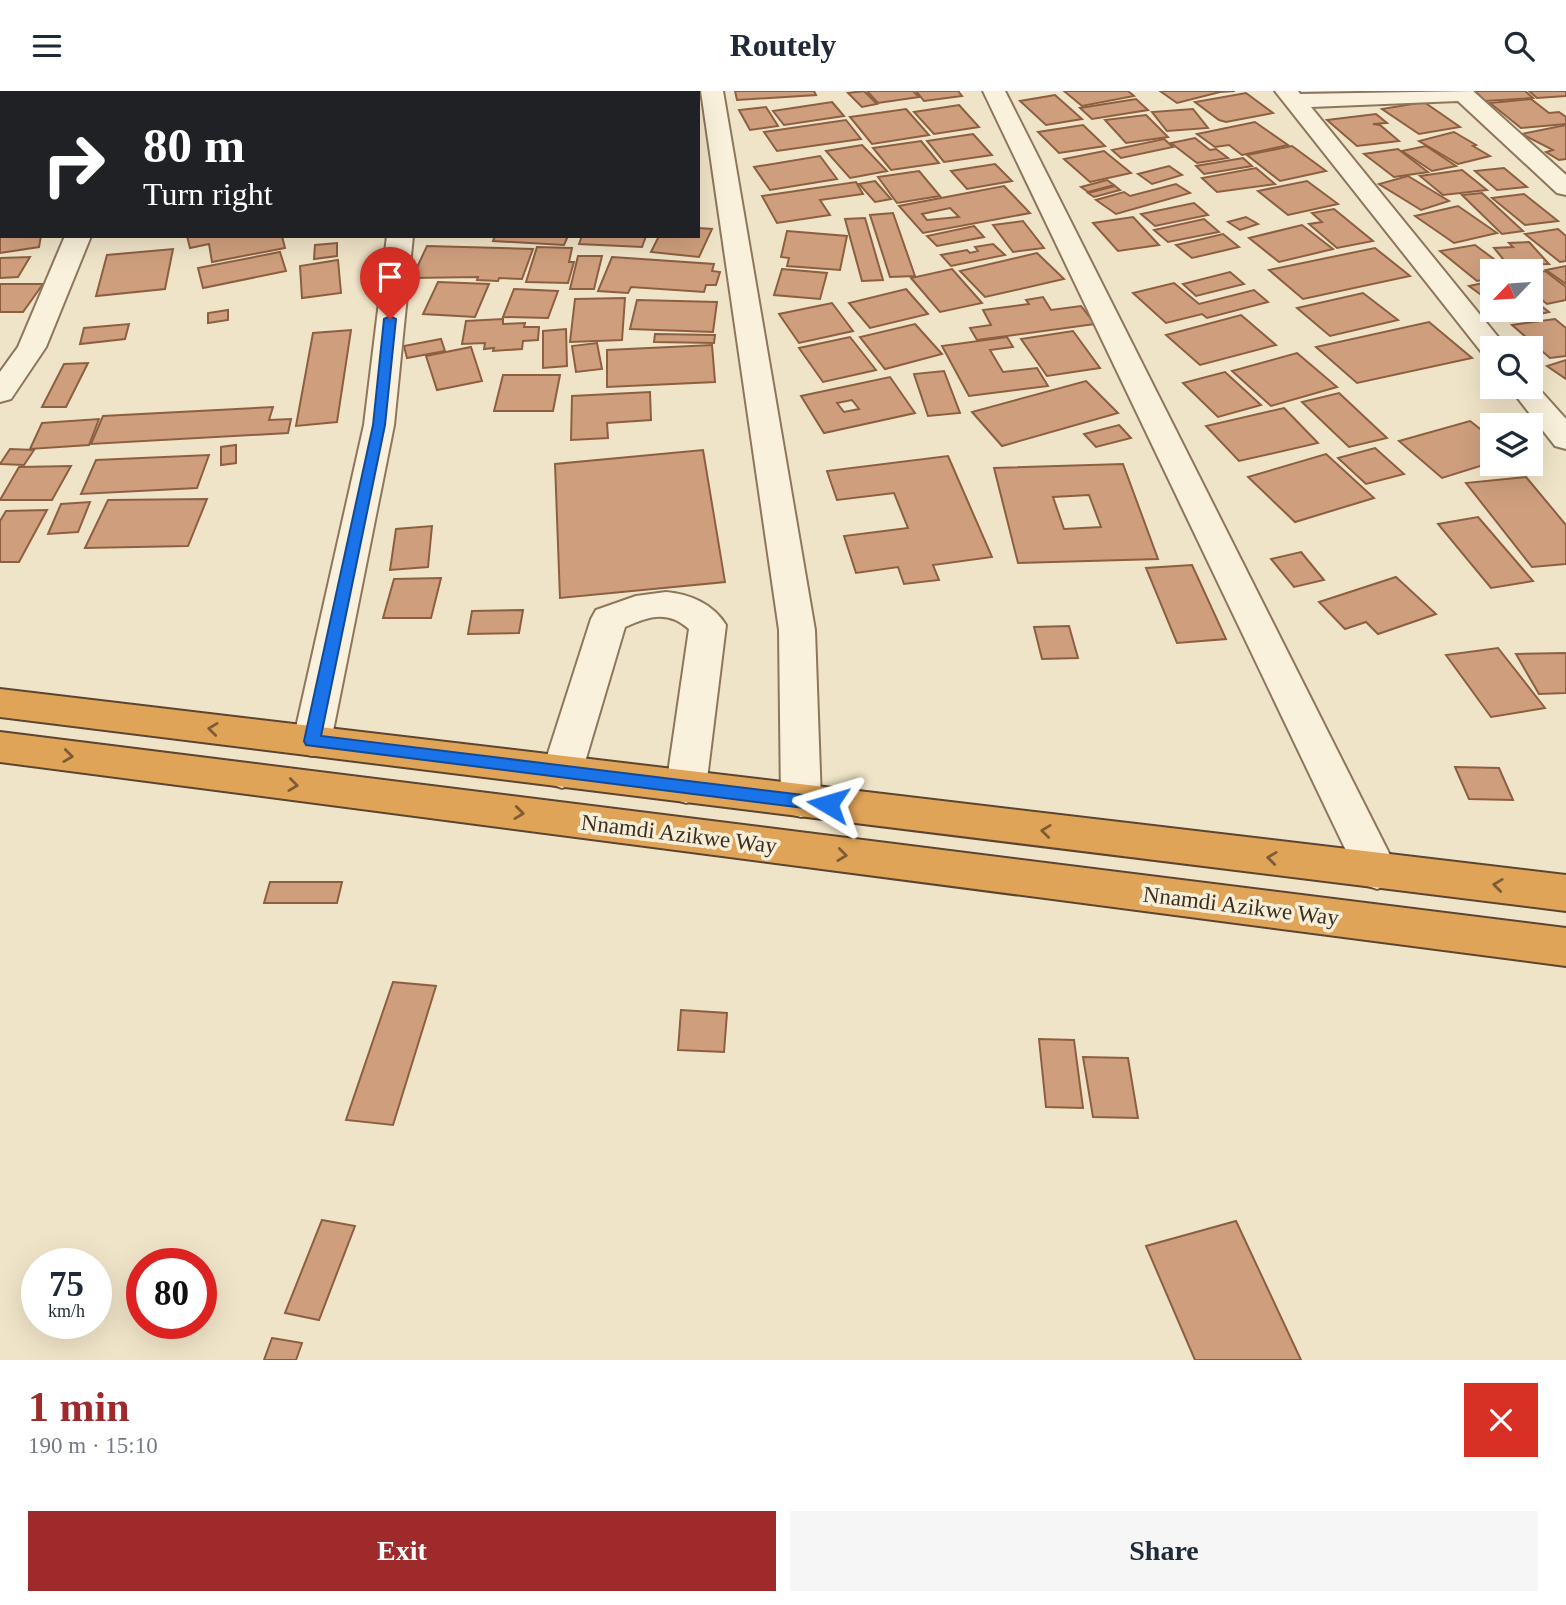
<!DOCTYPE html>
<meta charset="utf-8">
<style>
body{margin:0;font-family:Georgia,serif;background:#f6f6f7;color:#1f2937;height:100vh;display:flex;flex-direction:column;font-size:26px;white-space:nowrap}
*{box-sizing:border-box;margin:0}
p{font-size:23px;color:#747a83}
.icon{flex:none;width:38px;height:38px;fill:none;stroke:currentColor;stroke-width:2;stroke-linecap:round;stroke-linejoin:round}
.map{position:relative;height:1269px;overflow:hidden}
.details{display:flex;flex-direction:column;background:#fff;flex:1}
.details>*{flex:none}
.top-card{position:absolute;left:0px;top:0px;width:700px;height:147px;box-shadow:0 7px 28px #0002;background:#202124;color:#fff;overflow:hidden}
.needle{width:46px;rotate:245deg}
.tools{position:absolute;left:1480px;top:168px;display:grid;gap:14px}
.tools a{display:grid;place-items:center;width:63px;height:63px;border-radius:0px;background:#fff;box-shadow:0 7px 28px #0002;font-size:35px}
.speed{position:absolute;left:21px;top:1157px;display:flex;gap:14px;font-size:35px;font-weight:700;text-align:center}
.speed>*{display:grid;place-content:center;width:91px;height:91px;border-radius:50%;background:#fff;box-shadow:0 7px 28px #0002;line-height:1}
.speed small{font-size:18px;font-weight:400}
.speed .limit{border:10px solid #d22;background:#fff;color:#111}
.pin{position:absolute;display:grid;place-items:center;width:60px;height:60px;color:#fff;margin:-72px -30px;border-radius:50% 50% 50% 0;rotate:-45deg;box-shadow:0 0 7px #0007}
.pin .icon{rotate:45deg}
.me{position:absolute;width:77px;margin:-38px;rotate:277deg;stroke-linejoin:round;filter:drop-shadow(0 0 5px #0008)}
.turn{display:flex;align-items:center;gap:24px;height:147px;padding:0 28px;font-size:32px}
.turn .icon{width:91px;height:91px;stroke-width:2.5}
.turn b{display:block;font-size:49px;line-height:60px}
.round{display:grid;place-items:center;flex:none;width:74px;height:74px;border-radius:0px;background:#f6f6f7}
.overview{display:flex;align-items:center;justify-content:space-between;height:119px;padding:0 28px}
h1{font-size:42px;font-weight:700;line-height:52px;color:#9e2a2b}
.action{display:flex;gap:14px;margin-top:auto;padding:14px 28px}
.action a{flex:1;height:80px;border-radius:0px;background:#9e2a2b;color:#fff;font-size:28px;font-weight:700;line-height:80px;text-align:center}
.action a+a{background:#f6f6f7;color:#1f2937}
header{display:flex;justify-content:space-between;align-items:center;height:91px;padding:0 28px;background:#fff;font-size:32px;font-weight:700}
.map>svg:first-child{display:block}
</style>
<header><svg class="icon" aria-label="menu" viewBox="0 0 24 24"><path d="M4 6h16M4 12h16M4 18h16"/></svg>Routely<svg class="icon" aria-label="search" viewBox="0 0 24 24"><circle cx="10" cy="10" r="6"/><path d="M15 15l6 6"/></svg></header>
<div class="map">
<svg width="1566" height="1269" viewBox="0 0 1566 1269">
<rect width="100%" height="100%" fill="#f0e4c8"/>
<g fill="#cf9f7d" stroke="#8d5f41" stroke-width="2" fill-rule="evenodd">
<path d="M 735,0 L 814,0 L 816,4 L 737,9 Z"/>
<path d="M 864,0 L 877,13 L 862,16 L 848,2 Z"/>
<path d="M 867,0 L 913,0 L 919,6 L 878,12 Z"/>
<path d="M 916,0 L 958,0 L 962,5 L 924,10 Z"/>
<path d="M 1064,0 L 1128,0 L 1134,5 L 1082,15 Z"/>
<path d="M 1160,0 L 1235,0 L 1220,1 L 1177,12 Z"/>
<path d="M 1475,0 L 1525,0 L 1533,7 L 1485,10 Z"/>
<path d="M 1529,0 L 1566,0 L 1566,5 L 1537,7 Z"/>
<path d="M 1246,2 L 1273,22 L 1226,31 L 1219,29 L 1195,11 Z"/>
<path d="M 1055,4 L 1082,28 L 1046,34 L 1020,10 Z"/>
<path d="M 1136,8 L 1148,19 L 1092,28 L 1080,17 Z"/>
<path d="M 1531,8 L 1549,22 L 1559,21 L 1566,26 L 1566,33 L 1521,37 L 1490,12 Z"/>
<path d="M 832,11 L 844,25 L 784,34 L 773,20 Z"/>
<path d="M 1424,11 L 1460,36 L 1419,43 L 1382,18 Z"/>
<path d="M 959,14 L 979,36 L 934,43 L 914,21 Z"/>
<path d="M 766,16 L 778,35 L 750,39 L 739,19 Z"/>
<path d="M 906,18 L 929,44 L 872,53 L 850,26 Z"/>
<path d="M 1193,18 L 1208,37 L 1167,40 L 1152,21 Z"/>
<path d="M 1376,23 L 1387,32 L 1373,33 L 1380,34 L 1399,50 L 1357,55 L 1327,29 Z"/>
<path d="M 1146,24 L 1168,46 L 1126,52 L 1105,29 Z"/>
<path d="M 846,29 L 861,48 L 777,60 L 764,41 Z"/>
<path d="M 1255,31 L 1288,54 L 1242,64 L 1229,54 L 1215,56 L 1197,43 Z"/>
<path d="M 1083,34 L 1105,55 L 1059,62 L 1038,41 Z"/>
<path d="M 1566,34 L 1566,68 L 1559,69 L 1546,61 L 1553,59 L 1522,43 Z"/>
<path d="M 1454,41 L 1476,54 L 1473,55 L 1490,65 L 1458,73 L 1419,50 Z"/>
<path d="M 973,43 L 992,64 L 944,71 L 927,50 Z"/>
<path d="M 1195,47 L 1210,59 L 1216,58 L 1228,67 L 1197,72 L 1171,52 Z"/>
<path d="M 1164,48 L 1173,56 L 1121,67 L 1112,59 Z"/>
<path d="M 921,50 L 939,72 L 891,79 L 873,57 Z"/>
<path d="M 862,54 L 887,80 L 850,87 L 826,60 Z"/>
<path d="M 1292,55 L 1326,80 L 1280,90 L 1247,64 Z"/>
<path d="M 1426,55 L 1456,75 L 1432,80 L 1402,60 Z"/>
<path d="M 1398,58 L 1428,81 L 1394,86 L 1364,63 Z"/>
<path d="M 1104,60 L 1131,82 L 1090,91 L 1064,68 Z"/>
<path d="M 820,65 L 837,88 L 770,99 L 754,76 Z"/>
<path d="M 1243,67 L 1252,75 L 1204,83 L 1196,75 Z"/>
<path d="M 995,73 L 1012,90 L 967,98 L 951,80 Z"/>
<path d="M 1169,75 L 1182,84 L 1152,93 L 1138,83 Z"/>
<path d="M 1256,77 L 1275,93 L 1217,101 L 1202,87 Z"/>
<path d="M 1504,77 L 1527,96 L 1497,99 L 1475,80 Z"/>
<path d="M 1462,79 L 1487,99 L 1443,104 L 1420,85 Z"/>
<path d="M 919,80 L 940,105 L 897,112 L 878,86 Z"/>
<path d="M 1408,85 L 1449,110 L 1421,119 L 1379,93 Z"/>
<path d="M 1107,89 L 1114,94 L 1088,101 L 1081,96 Z"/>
<path d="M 875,90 L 891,108 L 875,111 L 859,93 Z"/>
<path d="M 1307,90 L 1338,113 L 1288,124 L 1258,100 Z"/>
<path d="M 856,91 L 863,103 L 820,109 L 830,124 L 777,132 L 762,105 Z"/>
<path d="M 1176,93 L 1190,102 L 1116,123 L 1096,109 L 1124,101 L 1130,105 Z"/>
<path d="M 1004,95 L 1030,122 L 923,142 L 899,115 ZM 950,117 L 959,126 L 927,129 L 922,123 Z"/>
<path d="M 1115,95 L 1120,99 L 1094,106 L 1088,102 Z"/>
<path d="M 1482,102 L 1523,140 L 1502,143 L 1462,104 Z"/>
<path d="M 1524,103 L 1558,130 L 1525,134 L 1492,107 Z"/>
<path d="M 1194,112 L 1208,124 L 1155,135 L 1141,123 Z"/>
<path d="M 1458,115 L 1497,142 L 1454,152 L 1415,125 Z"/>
<path d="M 1334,118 L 1373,150 L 1337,157 L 1309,133 L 1322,131 L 1312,122 Z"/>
<path d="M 893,122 L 915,185 L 890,186 L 870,124 Z"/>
<path d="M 1133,126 L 1159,154 L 1118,160 L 1093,132 Z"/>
<path d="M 1246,126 L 1258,133 L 1240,139 L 1228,131 Z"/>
<path d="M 865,127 L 883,189 L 862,190 L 845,128 Z"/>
<path d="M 1204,128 L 1219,141 L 1168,151 L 1154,139 Z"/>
<path d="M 1023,130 L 1044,157 L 1013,161 L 993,134 Z"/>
<path d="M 0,133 L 2,145 L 41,145 L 39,156 L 0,162 Z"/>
<path d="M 1302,134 L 1333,158 L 1279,171 L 1249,147 Z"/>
<path d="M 974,135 L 984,146 L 937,155 L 927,145 Z"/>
<path d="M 698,137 L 712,138 L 699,166 L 651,161 L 659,145 L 698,145 Z"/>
<path d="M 1558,138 L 1566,145 L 1566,170 L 1560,171 L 1525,143 Z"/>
<path d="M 787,140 L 847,145 L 840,179 L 787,175 L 789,167 L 781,166 Z"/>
<path d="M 1223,143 L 1239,156 L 1192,167 L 1176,154 Z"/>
<path d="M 187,145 L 282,145 L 285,157 L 212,171 L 209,153 L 190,157 Z"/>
<path d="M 495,145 L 568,145 L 564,154 L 493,150 Z"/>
<path d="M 582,145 L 646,145 L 642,156 L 579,153 Z"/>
<path d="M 1529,151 L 1549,173 L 1508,174 L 1494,157 L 1513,156 L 1509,152 Z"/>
<path d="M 337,152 L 337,165 L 314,168 L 315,154 Z"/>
<path d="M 993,153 L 1005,164 L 951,175 L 941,164 L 967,159 L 970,162 L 978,160 L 975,156 Z"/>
<path d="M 1475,154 L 1510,180 L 1493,180 L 1493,187 L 1477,190 L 1440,160 Z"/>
<path d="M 427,155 L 533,158 L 522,188 L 499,187 L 498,190 L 477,189 L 478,186 L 412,187 Z"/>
<path d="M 537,156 L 572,157 L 569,171 L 574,171 L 568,192 L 526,191 Z"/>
<path d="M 1375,157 L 1410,185 L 1303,208 L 1269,179 Z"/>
<path d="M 173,158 L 165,198 L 96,205 L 107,164 Z"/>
<path d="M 280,161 L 286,180 L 203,197 L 198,177 Z"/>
<path d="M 1037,162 L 1064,188 L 985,206 L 960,180 Z"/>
<path d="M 578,165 L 602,165 L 594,198 L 570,198 Z"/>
<path d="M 30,166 L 18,186 L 0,187 L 0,167 Z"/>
<path d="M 612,166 L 714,173 L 712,180 L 720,181 L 716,194 L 706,194 L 704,201 L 631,196 L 628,202 L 598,200 Z"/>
<path d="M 338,169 L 341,202 L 302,207 L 300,175 Z"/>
<path d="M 1566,175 L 1566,193 L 1546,179 Z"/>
<path d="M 782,178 L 827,182 L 820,208 L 774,204 Z"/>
<path d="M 952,178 L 982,212 L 940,221 L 911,187 Z"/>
<path d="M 1545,180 L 1566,196 L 1566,209 L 1547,213 L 1531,200 L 1531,183 Z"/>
<path d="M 1230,181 L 1244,193 L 1196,205 L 1183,193 Z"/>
<path d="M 1493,190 L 1493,208 L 1489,205 L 1484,206 L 1469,195 Z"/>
<path d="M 438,191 L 489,193 L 475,226 L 423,223 Z"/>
<path d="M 1174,192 L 1199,213 L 1254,199 L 1268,211 L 1207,227 L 1202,223 L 1166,232 L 1133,202 Z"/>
<path d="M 0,193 L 43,193 L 23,221 L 0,221 Z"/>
<path d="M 514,198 L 558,200 L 548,227 L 503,226 Z"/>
<path d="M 906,198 L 928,223 L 870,237 L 849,212 Z"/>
<path d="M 1363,202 L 1398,229 L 1330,245 L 1297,217 Z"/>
<path d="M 1043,206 L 1051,219 L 1081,215 L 1095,233 L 977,249 L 970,237 L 991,234 L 983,219 L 1029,213 L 1026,209 Z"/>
<path d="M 625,207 L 622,249 L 570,251 L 575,208 Z"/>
<path d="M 1531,207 L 1549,221 L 1514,229 L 1501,219 L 1531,219 Z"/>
<path d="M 637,209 L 717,211 L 713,241 L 630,238 Z"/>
<path d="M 832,212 L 853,240 L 799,252 L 779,223 Z"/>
<path d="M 228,219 L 228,229 L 208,232 L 208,222 Z"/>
<path d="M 1241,224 L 1276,254 L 1200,274 L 1166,244 Z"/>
<path d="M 503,228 L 503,233 L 525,232 L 524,236 L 539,236 L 538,249 L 523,250 L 522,258 L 493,260 L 494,257 L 484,258 L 485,252 L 462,253 L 466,230 Z"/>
<path d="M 1555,228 L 1566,237 L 1566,265 L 1550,267 L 1512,234 Z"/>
<path d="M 1429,231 L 1472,267 L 1357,292 L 1316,256 Z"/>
<path d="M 129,233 L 125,248 L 80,253 L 84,237 Z"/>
<path d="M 915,233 L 942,263 L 885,278 L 860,246 Z"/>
<path d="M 566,238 L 567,275 L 543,277 L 543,240 Z"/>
<path d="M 351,239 L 337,331 L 296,335 L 313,242 Z"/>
<path d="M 1073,240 L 1100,277 L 1047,285 L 1021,248 Z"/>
<path d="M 655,243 L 715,244 L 714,252 L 654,251 Z"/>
<path d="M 850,246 L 876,279 L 823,291 L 799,257 Z"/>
<path d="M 1007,246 L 1013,256 L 990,259 L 1003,281 L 1037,277 L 1048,295 L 969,305 L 942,255 Z"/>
<path d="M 441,248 L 445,260 L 407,267 L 404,255 Z"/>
<path d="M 597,252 L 602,278 L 576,281 L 572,255 Z"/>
<path d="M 712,254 L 715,291 L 607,296 L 607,259 Z"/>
<path d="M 471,256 L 482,290 L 437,299 L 426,265 Z"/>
<path d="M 1297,262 L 1337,296 L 1271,315 L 1232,280 Z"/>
<path d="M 1566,269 L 1566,288 L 1547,275 Z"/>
<path d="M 88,272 L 66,316 L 42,316 L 64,273 Z"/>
<path d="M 944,280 L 960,322 L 928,325 L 914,283 Z"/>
<path d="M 1225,281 L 1261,314 L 1218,326 L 1183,292 Z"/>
<path d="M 503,284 L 560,284 L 553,320 L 494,320 Z"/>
<path d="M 890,286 L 915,322 L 824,342 L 801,305 ZM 852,309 L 859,318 L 844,321 L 837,312 Z"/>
<path d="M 1086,290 L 1118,322 L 1002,355 L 972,321 Z"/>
<path d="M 650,301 L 651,329 L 607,332 L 608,347 L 571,349 L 572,305 Z"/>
<path d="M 1339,302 L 1387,347 L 1349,356 L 1302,311 Z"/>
<path d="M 273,316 L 269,329 L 291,328 L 288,342 L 91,353 L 103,325 Z"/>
<path d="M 1284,317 L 1318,352 L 1239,370 L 1206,335 Z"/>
<path d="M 99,328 L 89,354 L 30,358 L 42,332 Z"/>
<path d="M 1470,330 L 1493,348 L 1493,371 L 1442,387 L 1399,350 Z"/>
<path d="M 1119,334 L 1131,347 L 1096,356 L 1084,343 Z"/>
<path d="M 236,354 L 236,372 L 221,374 L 221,356 Z"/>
<path d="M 1375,357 L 1404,383 L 1366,393 L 1338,367 Z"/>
<path d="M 10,358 L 34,359 L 24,374 L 0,373 Z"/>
<path d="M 703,359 L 725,491 L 560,507 L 555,373 Z"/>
<path d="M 1326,363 L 1374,407 L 1295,431 L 1248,386 Z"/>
<path d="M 209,364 L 197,397 L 81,403 L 96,369 Z"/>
<path d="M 948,365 L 992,466 L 933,474 L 939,489 L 904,493 L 898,476 L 856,482 L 844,445 L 908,437 L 894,402 L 837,409 L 827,380 Z"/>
<path d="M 1123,373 L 1158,468 L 1018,472 L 994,377 ZM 1089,404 L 1101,436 L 1064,438 L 1053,406 Z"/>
<path d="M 71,375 L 52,409 L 0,409 L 19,376 Z"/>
<path d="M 1526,386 L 1566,434 L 1566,473 L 1532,476 L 1466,392 Z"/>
<path d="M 207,408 L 188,455 L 85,457 L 108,409 Z"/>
<path d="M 90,411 L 78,441 L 48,443 L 61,413 Z"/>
<path d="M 47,419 L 19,471 L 0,471 L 0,430 L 6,420 Z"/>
<path d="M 1478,426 L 1533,490 L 1491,497 L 1438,433 Z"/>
<path d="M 432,435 L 428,476 L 390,479 L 396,438 Z"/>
<path d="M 1301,461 L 1324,489 L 1294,496 L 1271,468 Z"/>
<path d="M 1192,474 L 1226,548 L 1177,552 L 1146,477 Z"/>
<path d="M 1396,486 L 1436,523 L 1378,543 L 1366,531 L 1345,538 L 1319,511 Z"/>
<path d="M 441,487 L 431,527 L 383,527 L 394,488 Z"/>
<path d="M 523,519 L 519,542 L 468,543 L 472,520 Z"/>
<path d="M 1069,535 L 1078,567 L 1042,568 L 1034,536 Z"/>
<path d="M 1498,557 L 1545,617 L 1491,626 L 1446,564 Z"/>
<path d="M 1566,562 L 1566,602 L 1539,603 L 1516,563 Z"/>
<path d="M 1455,676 L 1499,677 L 1513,709 L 1469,708 Z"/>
<path d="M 270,791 L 342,791 L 337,812 L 264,812 Z"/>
<path d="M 393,891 L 436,895 L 393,1034 L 346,1029 Z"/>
<path d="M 681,919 L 727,922 L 724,961 L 678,959 Z"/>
<path d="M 1039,948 L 1074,949 L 1083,1017 L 1046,1016 Z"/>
<path d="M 1083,966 L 1128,967 L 1138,1027 L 1093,1026 Z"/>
<path d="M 322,1129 L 355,1135 L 319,1229 L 285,1222 Z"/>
<path d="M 1236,1130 L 1301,1269 L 1195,1269 L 1146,1155 Z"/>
<path d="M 272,1247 L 302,1252 L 296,1269 L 264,1269 Z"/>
</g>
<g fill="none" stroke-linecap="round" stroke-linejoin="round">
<defs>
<g id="minor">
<path d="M 47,0 L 70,0 L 46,2 Z"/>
<path d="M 531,0 L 570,0 L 530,2 Z"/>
<path d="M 701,0 L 723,0 L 815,539 L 821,710 L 815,722 L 801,726 L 787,722 L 781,710 L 779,539 Z"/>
<path d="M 983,0 L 1005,0 L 1398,780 L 1392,793 L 1377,798 L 1362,793 Z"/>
<path d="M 1275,0 L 1298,0 L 1300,3 L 1473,0 L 1566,84 L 1566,104 L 1557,102 L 1458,10 L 1311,16 L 1507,257 L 1493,257 L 1493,266 L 1483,263 Z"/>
<path d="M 65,145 L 91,145 L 46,256 L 11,308 L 0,311 L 0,281 L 18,256 Z"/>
<path d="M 387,145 L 413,145 L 394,334 L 331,650 L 326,661 L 312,665 L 298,661 L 293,650 L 364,334 Z"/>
<path d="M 1531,289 L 1566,328 L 1566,358 L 1555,355 L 1509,296 L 1531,296 Z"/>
<path d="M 666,501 C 690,503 713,513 726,534 L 706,696 L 700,707 L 686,712 L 672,707 L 666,696 L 689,538 C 668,519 649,525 625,536 L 582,681 L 576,692 L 562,697 L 548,692 L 542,681 L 591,528 L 596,519 L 636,505 Z"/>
</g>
<g id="highway">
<path d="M 0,598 L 1566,784 L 1566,820 L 0,626 Z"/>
<path d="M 0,641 L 1566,837 L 1566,875 L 0,671 Z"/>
</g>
</defs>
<use href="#minor" stroke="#8d765c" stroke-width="4"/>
<use href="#highway" stroke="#5b4430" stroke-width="4"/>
<use href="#minor" fill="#faf1dc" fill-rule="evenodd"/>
<use href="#highway" fill="#e0a458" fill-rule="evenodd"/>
</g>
<defs><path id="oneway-chevron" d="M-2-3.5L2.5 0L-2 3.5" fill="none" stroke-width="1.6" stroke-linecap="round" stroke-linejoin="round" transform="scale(1.75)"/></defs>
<g stroke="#7e5d36">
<use href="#oneway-chevron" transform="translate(213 638) rotate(-173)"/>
<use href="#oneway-chevron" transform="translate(68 665) rotate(7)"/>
<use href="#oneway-chevron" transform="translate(293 694) rotate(7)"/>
<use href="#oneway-chevron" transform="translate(519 722) rotate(7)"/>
<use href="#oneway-chevron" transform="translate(1046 740) rotate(-173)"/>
<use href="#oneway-chevron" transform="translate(842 764) rotate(7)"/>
<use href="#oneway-chevron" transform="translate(1272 767) rotate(-173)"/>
<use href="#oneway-chevron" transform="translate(1498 794) rotate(-173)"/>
</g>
<path fill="#1a73e8" stroke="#114b97" stroke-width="2" d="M 390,225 L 396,228 L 385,334 L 321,645 L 828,707 L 834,709 L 837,713 L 834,718 L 828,720 L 306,654 L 304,650 L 373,334 L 384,228 Z"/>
<g text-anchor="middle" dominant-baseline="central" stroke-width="7" stroke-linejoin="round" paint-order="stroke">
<g font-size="23" fill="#3d2e20" stroke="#f7eed8">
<text transform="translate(679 743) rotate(7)">Nnamdi Azikwe Way</text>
<text transform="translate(1241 815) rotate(7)">Nnamdi Azikwe Way</text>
</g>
</g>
</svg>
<div class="tools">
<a><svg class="needle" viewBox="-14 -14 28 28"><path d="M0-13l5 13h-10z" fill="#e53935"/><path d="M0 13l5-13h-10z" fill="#747a83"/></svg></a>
<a><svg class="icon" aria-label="search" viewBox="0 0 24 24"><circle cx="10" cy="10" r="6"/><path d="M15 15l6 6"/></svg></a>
<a><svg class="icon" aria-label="layers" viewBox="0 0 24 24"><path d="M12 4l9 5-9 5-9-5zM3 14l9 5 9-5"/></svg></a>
</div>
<div class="speed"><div>75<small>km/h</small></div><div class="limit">80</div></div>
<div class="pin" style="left:390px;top:228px;background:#d93025"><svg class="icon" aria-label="arrive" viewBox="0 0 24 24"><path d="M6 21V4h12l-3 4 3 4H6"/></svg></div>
<svg class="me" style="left:828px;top:713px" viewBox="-20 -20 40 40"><path d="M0-17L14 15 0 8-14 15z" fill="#1a73e8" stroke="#fff" stroke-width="4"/></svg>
<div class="top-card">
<div class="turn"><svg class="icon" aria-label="right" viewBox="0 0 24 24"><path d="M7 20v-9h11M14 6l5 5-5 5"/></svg><div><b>80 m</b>Turn right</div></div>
</div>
</div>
<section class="details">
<div class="overview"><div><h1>1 min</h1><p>190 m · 15:10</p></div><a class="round" style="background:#d93025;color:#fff"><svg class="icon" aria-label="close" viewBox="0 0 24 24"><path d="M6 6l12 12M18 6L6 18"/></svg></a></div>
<div class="action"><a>Exit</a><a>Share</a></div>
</section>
